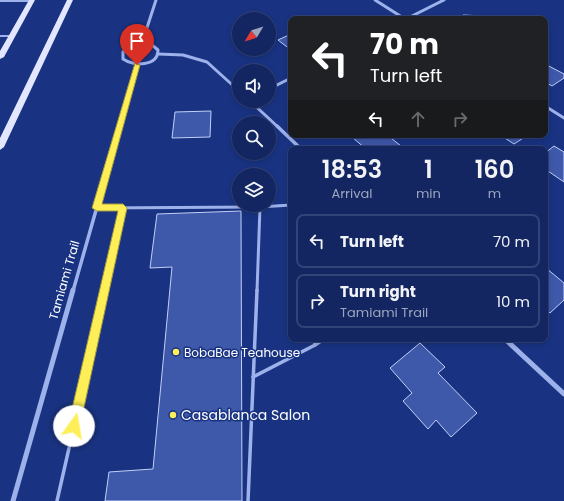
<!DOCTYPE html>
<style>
body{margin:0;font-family:Poppins,sans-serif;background:#20326b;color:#f1f3f6;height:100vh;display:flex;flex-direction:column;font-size:15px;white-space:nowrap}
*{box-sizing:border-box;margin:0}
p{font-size:13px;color:#9da5be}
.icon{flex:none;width:22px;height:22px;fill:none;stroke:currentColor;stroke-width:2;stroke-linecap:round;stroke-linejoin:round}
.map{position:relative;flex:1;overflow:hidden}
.drawer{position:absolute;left:288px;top:146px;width:260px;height:196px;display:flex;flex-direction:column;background:#132662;border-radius:8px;box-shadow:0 2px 6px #0003,0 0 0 1px #324377}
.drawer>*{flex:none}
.banner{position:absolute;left:288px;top:16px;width:260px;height:122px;border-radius:8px;box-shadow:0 2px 6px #0003,0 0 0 1px #324377;background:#202124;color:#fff;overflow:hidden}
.needle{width:26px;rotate:231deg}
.fabs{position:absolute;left:232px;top:12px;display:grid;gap:8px}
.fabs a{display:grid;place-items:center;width:44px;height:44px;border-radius:50%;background:#132662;box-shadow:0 2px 6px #0003,0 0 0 1px #324377;font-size:20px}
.pin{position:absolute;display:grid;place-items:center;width:34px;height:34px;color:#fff;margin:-41px -17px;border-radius:50% 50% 50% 0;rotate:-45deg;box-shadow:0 0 4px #0007}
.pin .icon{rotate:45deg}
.me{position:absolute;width:44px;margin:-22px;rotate:13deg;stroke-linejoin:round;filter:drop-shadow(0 0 3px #0008)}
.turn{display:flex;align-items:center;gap:14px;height:84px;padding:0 16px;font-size:18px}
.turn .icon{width:52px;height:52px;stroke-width:2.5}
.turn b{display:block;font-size:28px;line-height:34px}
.lanes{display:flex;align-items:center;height:38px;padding:0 16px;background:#0003;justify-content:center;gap:20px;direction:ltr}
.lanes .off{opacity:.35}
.eta{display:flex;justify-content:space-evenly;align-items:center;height:68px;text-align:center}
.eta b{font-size:24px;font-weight:600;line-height:28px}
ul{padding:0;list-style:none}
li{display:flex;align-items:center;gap:12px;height:54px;margin:0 8px 6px;padding:0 8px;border:2px solid #324377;border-radius:8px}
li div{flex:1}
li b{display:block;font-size:15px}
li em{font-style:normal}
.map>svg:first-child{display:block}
</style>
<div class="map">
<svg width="564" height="501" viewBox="0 0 564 501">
<rect width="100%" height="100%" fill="#193382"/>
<g fill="#3e58aa" stroke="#c2d0f8">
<path d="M 463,15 L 504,17 L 505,19 L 464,19 Z"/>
<path d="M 291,34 L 291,50 L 278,40 Z"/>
<path d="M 545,64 L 564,74 L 564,78 L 552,86 L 545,82 Z"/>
<path d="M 211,111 L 210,137 L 172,138 L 175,112 Z"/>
<path d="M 359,135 L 387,135 L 405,149 L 366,149 L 353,138 Z"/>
<path d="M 500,135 L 528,135 L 514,144 Z"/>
<path d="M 554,146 L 564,152 L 564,182 L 545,169 L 545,153 Z"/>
<path d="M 241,211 L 242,501 L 105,501 L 109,472 L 153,469 L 172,267 L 150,268 L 157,214 Z"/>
<path d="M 546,268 L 564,283 L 564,300 L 550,313 L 545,309 Z"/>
<path d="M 420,343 L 445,367 L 438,373 L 477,413 L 451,437 L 436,420 L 428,429 L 403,401 L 412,393 L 390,368 Z"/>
</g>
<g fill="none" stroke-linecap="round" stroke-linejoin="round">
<g stroke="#9db1eb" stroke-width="2">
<path d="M 0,1 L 31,1"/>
<path d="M 0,36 L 12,36"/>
</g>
<g stroke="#9db1eb" stroke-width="3">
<path d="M 260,207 L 291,205"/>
<path d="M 97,208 L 260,207 L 257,291"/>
<path d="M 104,291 L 123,208"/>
</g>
<g stroke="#9db1eb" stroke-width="3.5">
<path d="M 315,339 L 315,345 L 324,339"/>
<path d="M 253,377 L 315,345"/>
<path d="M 57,501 L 105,290"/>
<path d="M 248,501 L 257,290"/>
</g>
<g stroke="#9db1eb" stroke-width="3">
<path d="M 375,0 L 405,19"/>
<path d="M 406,19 L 444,0"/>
<path d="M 142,43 L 152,45 L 158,50 C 158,67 133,66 123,59 L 123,52 L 130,46 Z"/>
<path d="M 142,43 L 156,0"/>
<path d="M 158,54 L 183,55 L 207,62 L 239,91"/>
<path d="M 269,89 L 291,78"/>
<path d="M 250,101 L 278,127"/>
<path d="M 545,106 L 564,118"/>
<path d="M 119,127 L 137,65"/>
</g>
<g stroke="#9db1eb" stroke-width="3.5">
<path d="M 277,126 L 301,149"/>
<path d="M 73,291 L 120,126"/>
</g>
<g stroke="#9db1eb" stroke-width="5">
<path d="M 505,339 L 564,394"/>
<path d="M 13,501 L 73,290"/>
</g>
<g fill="#e2e7ff" fill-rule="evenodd">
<path d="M 29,0 L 35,0 L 4,57 L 0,59 L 0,51 Z"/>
<path d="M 67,0 L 73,0 L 4,147 L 0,150 L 0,138 Z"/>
</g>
</g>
<path fill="#feef58" stroke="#a59b39" d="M 135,63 L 140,65 L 102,204 L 123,204 L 127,208 L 80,426 L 78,430 L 74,432 L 70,430 L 68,426 L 118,211 L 97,211 L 92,208 Z"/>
<g fill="#feef58" stroke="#193382" stroke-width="1.5">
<circle cx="176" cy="352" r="4"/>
<circle cx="173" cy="415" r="4"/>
</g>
<g text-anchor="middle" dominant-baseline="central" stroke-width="3" stroke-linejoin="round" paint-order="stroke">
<g font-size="12" fill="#fff" stroke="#193382">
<text transform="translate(64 280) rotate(-74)">Tamiami Trail</text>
</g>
<g font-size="12" fill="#fff" stroke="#193382" text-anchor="start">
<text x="184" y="352">BobaBae Teahouse</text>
</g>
<g font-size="14" fill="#fff" stroke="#193382" text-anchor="start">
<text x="181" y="415">Casablanca Salon</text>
</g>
</g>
</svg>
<div class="fabs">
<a><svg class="needle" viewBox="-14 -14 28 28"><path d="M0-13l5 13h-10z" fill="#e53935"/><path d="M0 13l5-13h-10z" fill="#9da5be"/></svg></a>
<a><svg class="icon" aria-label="sound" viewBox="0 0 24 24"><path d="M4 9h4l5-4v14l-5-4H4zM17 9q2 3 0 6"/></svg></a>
<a><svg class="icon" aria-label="search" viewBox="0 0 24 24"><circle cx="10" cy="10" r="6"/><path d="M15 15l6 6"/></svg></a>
<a><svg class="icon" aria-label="layers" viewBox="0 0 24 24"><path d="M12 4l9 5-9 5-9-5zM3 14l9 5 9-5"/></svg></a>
</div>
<div class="pin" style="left:137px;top:65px;background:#d93025"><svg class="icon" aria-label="arrive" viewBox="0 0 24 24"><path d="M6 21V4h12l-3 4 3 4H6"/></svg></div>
<svg class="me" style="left:74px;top:426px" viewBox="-20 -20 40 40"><circle r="19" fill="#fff"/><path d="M0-13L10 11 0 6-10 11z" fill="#feef58"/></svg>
<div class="banner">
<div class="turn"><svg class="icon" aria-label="left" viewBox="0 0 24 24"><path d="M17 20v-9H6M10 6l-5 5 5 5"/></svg><div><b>70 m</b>Turn left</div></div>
<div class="lanes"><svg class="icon" aria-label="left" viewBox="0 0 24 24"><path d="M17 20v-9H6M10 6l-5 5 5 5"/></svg><svg class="icon off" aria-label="ahead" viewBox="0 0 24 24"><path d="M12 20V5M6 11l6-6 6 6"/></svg><svg class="icon off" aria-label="right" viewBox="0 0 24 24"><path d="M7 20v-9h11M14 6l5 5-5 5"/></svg></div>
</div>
<section class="drawer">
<div class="eta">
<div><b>18:53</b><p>Arrival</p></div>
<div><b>1</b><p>min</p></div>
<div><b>160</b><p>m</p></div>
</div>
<ul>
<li><svg class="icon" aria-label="left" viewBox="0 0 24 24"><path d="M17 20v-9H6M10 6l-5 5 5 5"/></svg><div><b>Turn left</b></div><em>70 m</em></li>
<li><svg class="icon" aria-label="right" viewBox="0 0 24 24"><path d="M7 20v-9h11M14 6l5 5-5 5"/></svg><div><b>Turn right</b><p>Tamiami Trail</p></div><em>10 m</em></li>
</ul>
</section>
</div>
